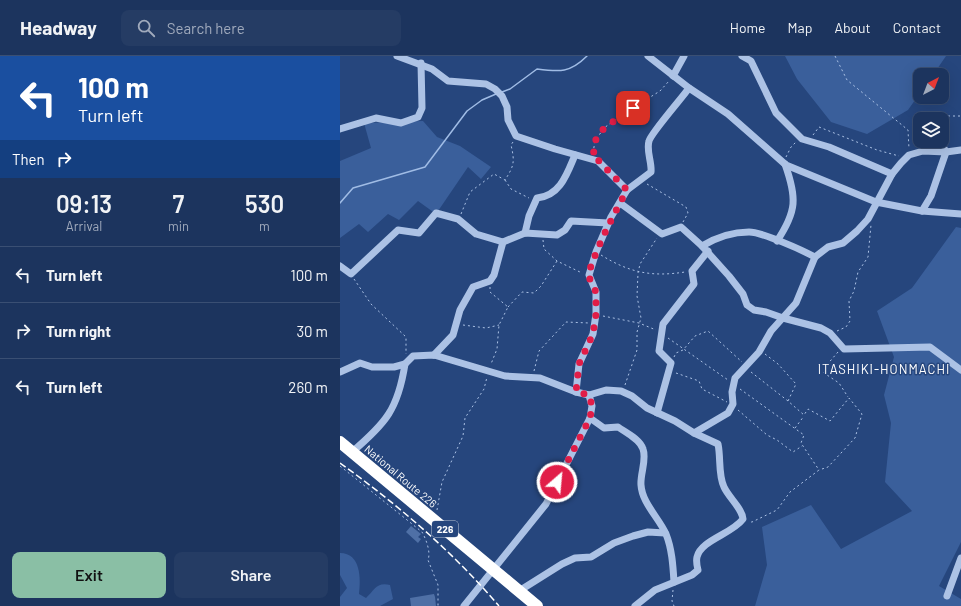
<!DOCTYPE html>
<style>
body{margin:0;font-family:Barlow,sans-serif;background:#253c64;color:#f1f3f6;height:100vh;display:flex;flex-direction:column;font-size:15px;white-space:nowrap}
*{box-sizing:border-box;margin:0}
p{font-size:13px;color:#a0aabc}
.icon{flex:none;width:22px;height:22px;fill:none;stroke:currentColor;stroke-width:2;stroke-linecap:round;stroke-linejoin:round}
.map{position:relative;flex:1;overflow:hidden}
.panel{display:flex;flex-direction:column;background:#1c345e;width:340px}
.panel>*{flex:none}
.hud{background:#1a4fa0;color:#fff;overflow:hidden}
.needle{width:26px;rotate:42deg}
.fabs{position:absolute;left:573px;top:12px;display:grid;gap:8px}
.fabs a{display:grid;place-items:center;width:36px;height:36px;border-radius:8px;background:#1c345e;box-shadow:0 4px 16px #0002,0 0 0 1px #3a4f73;font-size:20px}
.pin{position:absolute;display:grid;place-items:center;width:34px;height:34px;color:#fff;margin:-17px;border-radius:8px;box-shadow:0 2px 6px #0006}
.me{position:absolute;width:44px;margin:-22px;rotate:27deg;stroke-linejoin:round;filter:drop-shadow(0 0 3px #0008)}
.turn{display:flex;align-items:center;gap:14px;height:84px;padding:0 12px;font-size:18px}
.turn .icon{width:52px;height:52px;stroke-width:2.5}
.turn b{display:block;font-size:28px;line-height:34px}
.then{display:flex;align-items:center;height:38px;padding:0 12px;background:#0003;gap:8px;font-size:15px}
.eta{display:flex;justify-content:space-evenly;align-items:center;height:68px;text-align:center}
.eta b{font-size:24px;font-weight:600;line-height:28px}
.cta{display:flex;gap:8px;margin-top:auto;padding:8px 12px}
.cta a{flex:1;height:46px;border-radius:8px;background:#8abfa5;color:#111;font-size:16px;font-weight:600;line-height:46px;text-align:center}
.cta a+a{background:#253c64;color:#f1f3f6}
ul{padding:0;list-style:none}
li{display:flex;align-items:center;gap:12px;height:56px;padding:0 12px;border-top:1px solid #3a4f73}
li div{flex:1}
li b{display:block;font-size:15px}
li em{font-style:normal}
header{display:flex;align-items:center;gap:24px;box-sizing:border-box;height:56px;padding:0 20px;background:#1c345e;border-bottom:1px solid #3a4f73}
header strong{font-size:19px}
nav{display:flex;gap:22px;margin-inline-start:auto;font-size:14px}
.search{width:280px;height:36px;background:#253c64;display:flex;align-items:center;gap:10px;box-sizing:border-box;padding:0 14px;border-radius:8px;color:#a0aabc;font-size:15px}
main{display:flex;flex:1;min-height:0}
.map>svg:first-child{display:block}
</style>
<header>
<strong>Headway</strong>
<div class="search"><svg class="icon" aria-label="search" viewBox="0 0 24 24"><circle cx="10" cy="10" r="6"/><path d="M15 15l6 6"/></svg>Search here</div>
<nav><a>Home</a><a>Map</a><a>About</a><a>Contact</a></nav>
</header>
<main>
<section class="panel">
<div class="hud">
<div class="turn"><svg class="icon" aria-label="left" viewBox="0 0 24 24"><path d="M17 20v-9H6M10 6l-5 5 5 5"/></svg><div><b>100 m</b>Turn left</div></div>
<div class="then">Then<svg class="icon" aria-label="right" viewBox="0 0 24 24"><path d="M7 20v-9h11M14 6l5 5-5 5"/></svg></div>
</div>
<div class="eta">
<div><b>09:13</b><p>Arrival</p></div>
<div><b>7</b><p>min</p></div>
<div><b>530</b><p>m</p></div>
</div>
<ul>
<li><svg class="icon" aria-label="left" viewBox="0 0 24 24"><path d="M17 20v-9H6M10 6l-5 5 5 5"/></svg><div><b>Turn left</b></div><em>100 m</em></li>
<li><svg class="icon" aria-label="right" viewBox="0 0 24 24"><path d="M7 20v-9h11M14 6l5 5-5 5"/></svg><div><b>Turn right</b></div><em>30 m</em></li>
<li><svg class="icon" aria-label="left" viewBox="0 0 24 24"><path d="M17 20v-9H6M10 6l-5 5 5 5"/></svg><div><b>Turn left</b></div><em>260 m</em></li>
</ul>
<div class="cta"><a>Exit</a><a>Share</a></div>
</section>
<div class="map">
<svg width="621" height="550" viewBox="0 0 621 550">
<rect width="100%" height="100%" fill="#26467d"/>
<g fill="#3a5f9b">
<path d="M 445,0 L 606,0 L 593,19 L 580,19 L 580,37 L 568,54 L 527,78 L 491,66 L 457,23 Z"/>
<path d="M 83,65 L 97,81 L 120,90 L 151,111 L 141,123 L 128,111 L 96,158 L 78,145 L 59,164 L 48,158 L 28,176 L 19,168 L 0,182 L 0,105 L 31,92 L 24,67 Z"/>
<path d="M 616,171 L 621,172 L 621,486 L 599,530 L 621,543 L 621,550 L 415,550 L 427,509 L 422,471 L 471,449 L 501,493 L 572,455 L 545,426 L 551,367 L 544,339 L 554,301 L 537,255 L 572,232 Z"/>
<path d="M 0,497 C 21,497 21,523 19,538 L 26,542 C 35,534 36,526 50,529 L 53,543 L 40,550 L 0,550 L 0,541 L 7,532 L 0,519 Z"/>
</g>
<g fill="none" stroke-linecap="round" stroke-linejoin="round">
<g stroke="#a0bce5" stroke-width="1.5">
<path d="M 162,36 L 170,33 L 197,13 C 220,16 230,17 247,0"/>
<path d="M 0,147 L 13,132 L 85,111 L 127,55 L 142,44 L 156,38"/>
</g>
</g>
<g fill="#4f70a6">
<path d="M 71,470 L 81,478 L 78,481 L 81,483 L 78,487 L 66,476 Z"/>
<path d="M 94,538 L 95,541 L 96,550 L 71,550 L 70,542 Z"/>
</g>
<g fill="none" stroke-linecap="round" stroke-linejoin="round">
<g stroke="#acc2e5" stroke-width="1" stroke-dasharray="2 3" stroke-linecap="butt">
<path d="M 495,0 L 507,24 L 568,74 L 569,93"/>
<path d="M 608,60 L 621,60"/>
<path d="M 473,79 L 479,71 L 537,94 L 559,100"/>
<path d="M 253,97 L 255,85 L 264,72 L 283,58 L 320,35 L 329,25"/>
<path d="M 446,101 L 451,91 L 456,86"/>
<path d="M 165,124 L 171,133 L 189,142"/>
<path d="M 307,128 L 346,151 L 348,157 L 343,166"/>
<path d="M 121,158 L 130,136 L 154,118 L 165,124 C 174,110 175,106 171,89 L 173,86"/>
<path d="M 203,184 L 204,193 L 217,205 L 242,217"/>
<path d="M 261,199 C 290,217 312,221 345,216"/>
<path d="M 14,223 L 31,248 L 66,281 L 66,298"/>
<path d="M 150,231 L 150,236 L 168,251 L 159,269 L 157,293 L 151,308"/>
<path d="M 168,251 L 182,236 L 194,237 L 201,230 L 217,205"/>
<path d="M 263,260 L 299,267 L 316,274"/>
<path d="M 123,269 L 146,272 L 159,269"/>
<path d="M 497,275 L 506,271 L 510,265 L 509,245 L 514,235 L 518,216 L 528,201 L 531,169"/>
<path d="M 328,282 L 388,324"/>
<path d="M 498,296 L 485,311 L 484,317 L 499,327 L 508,341"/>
<path d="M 425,298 L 438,308 L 456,328 L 448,345 L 464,359 L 468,353 L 490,365 L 509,342 L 522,358 L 515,382 L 488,411 L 479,414"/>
<path d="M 334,301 L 336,297 L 343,294 L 355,280 L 368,275 L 402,306"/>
<path d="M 194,315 L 199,295 L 226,266 L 249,267"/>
<path d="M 411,316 L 448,345"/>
<path d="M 336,317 L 359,325 L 362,333 L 387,346"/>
<path d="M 285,329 L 297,294 L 297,276 L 301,262 L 297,240 L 298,217 L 300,208 L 317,182"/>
<path d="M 400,333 L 464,379 L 461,387 L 479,414 L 450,436 L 437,454 L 412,466 L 409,466"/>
<path d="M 398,354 L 427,379 L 437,384 L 453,396 L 462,390"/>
<path d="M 455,372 L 464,360"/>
<path d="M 0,410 L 82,476 C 86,483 91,496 88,504 L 98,529 L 98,550"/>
<path d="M 97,454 L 102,426 L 123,380 L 125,362 L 144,333 L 147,321"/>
<path d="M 333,534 L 332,545 L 334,550"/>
</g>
<g stroke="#acc2e5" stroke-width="7">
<path d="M 57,0 L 92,13 L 108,25 L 146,28 L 155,33 L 162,40 L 167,51 L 168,64 L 176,80 L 215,93 L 258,105 L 287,134"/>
<path d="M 308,0 L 349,32 L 388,58 L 446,109 L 536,146 L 582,155 L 621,158"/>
<path d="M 402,0 L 411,5 L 436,57 L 462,83 L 489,91 L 552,118"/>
<path d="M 333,20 L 344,0"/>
<path d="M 601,63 L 601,61"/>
<path d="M 0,73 L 36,62 L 61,67 L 78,61 L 82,52 L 81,7"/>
<path d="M 280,147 L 322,178 L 341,171 L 362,190 L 389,220 L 403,238 L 407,249 L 414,254 L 426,256 L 443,262 L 481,272 L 490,277 L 504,293 L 590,291 L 621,314"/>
<path d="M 582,155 L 591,140 L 606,96 L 600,85"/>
<path d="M 185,177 L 189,160 L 197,142 C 220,140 227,118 235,99"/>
<path d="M 437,185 C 457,155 457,142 445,108"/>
<path d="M 362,190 C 377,181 392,176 409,176 C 422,176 462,194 475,201"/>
<path d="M 0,210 L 11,218 L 58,174 L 79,177 L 96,157 L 118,163 L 136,178 L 163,186"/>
<path d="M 94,299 L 113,279 L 120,254 L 133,231 L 150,225 L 154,219 L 163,186 L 185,177 L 217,179 L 225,174 L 231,165 L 268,167"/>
<path d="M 0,316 L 20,307 L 32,311 L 54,311 L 65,308 L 73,300 L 94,299 L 165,320 L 200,322 L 236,336 L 249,339 L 266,334 L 281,335 L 292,340 L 307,352 L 335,365 L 354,377 L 388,357 L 393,348 L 392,336 L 395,322 L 419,296 L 431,275 L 456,247 L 475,201 L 488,191 L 503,187 L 517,175 L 528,163 L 552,118 L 561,107 L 569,99 L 583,95 L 606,96 L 621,94"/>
<path d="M 236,336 L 239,308 L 253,278 L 256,258 L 256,236 L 249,219 L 256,196 L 271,161 L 287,134 L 311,116 C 312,106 306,95 309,85 C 311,77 342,42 349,32"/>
<path d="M 317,357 L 331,307 L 319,295 L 323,268 L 354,228 L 352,215 L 368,195"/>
<path d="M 250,362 L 264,372 L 278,371 C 285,376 300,383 303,393 C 307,404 300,418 301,429 C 302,447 319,462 326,478 C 332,493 333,510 334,526"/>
<path d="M 12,396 C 46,367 58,353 65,308"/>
<path d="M 179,535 L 222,508 L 235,502 L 251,501 L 274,487 L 293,480 L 308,476 L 325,477"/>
<path d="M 607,540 L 621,502"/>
<path d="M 124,550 L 206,448 L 250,362 L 252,350 L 249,339"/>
<path d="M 295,550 L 315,534 L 352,519 L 358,514 C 357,510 356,505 357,501 C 361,484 392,478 403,463 C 402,452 389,442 384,431 C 378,419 381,402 378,388 L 354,377"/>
</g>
<path stroke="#fff" stroke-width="12" d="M 0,386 L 197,550"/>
<path stroke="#fff" stroke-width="1.5" stroke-dasharray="7 3" stroke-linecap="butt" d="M 0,407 C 57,448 113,496 159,550"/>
</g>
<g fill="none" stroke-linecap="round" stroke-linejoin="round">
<path stroke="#e11d48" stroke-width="7" stroke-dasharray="0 12.6" d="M 217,426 L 250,362 L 252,350 L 249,339 L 236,336 L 239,308 L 253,278 L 256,258 L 256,236 L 248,219 C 258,188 272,162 287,134 L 258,104 L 253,102 L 255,85 L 264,72 L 293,52"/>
</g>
<g text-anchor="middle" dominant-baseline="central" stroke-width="3" stroke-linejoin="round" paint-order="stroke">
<rect fill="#26467d" stroke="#bec8d8" stroke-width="1" x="92" y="465" width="26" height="16" rx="3"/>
<g font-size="10" font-weight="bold" fill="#fff">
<text x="105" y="473">226</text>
</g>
<g font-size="11" fill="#fff" stroke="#26467d">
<text transform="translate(61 420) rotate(40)">National Route 226</text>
</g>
<g font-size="13" letter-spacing="1" fill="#fff" stroke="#26467d">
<text x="544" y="313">ITASHIKI-HONMACHI</text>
</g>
</g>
</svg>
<div class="fabs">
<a><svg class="needle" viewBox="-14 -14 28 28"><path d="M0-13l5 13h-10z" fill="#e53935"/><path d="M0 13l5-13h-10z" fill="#a0aabc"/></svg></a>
<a><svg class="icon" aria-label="layers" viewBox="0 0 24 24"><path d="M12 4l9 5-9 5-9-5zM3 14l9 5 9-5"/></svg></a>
</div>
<div class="pin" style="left:293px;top:52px;background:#d93025"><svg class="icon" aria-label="arrive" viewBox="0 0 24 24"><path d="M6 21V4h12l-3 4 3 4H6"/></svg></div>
<svg class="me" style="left:217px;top:426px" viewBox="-20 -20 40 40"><circle r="17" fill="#e11d48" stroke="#fff" stroke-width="3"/><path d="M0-11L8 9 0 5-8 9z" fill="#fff"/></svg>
</div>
</main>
